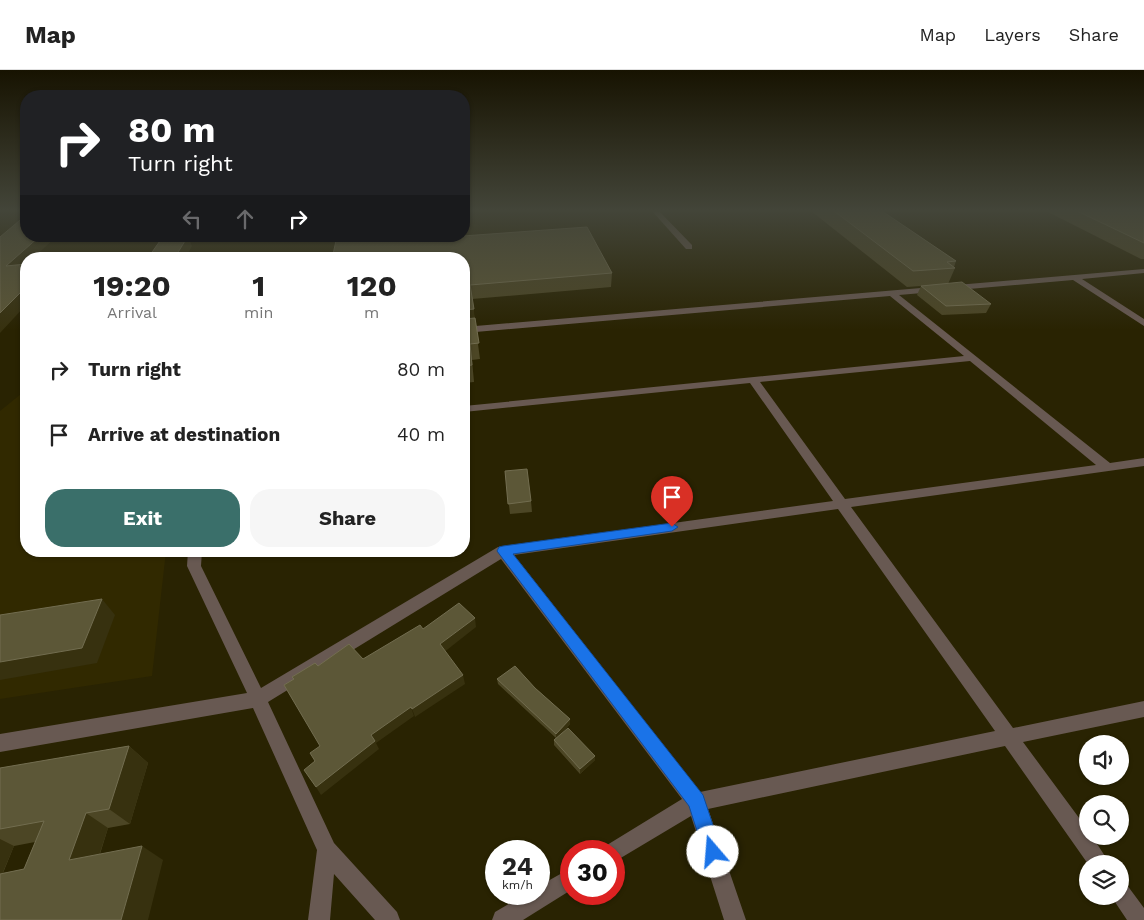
<!DOCTYPE html>
<style>
body{margin:0;font-family:"Work Sans",sans-serif;background:#f6f6f6;color:#222;height:100vh;display:flex;flex-direction:column;font-size:19px;white-space:nowrap}
*{box-sizing:border-box;margin:0}
p{font-size:16px;color:#767676}
.icon{flex:none;width:28px;height:28px;fill:none;stroke:currentColor;stroke-width:2;stroke-linecap:round;stroke-linejoin:round}
.map{position:relative;flex:1;overflow:hidden}
.details{position:absolute;left:20px;top:182px;width:450px;height:305px;display:flex;flex-direction:column;background:#fff;border-radius:20px;box-shadow:0 1px 4px #0004}
.details>*{flex:none}
.top-card{position:absolute;left:20px;top:20px;width:450px;height:152px;border-radius:20px;box-shadow:0 1px 4px #0004;background:#202124;color:#fff;overflow:hidden}
.buttons{position:absolute;left:1079px;top:665px;display:grid;gap:10px}
.buttons a{display:grid;place-items:center;width:50px;height:50px;border-radius:50%;background:#fff;box-shadow:0 1px 4px #0004;font-size:25px}
.speed{position:absolute;left:485px;top:770px;display:flex;gap:10px;font-size:25px;font-weight:700;text-align:center}
.speed>*{display:grid;place-content:center;width:65px;height:65px;border-radius:50%;background:#fff;box-shadow:0 1px 4px #0004;line-height:1}
.speed small{font-size:12px;font-weight:400}
.speed .limit{border:8px solid #d22;background:#fff;color:#111}
.pin{position:absolute;display:grid;place-items:center;width:42px;height:42px;color:#fff;margin:-51px -21px;border-radius:50% 50% 50% 0;rotate:-45deg;box-shadow:0 0 5px #0007}
.pin .icon{rotate:45deg}
.me{position:absolute;width:55px;margin:-28px;rotate:342deg;stroke-linejoin:round;filter:drop-shadow(0 0 4px #0008)}
.turn{display:flex;align-items:center;gap:18px;height:105px;padding:0 25px;font-size:22px}
.turn .icon{width:65px;height:65px;stroke-width:2.5}
.turn b{display:block;font-size:35px;line-height:42px}
.lanes{display:flex;align-items:center;height:48px;padding:0 25px;background:#0003;justify-content:center;gap:25px;direction:ltr}
.lanes .off{opacity:.35}
.eta{display:flex;justify-content:space-evenly;align-items:center;height:85px;text-align:center}
.eta b{font-size:30px;font-weight:700;line-height:35px}
.primary-button{display:flex;gap:10px;margin-top:auto;padding:10px 25px}
.primary-button a{flex:1;height:58px;border-radius:20px;background:#3a6f6a;color:#fff;font-size:20px;font-weight:700;line-height:58px;text-align:center}
.primary-button a+a{background:#f6f6f6;color:#222}
ul{padding:0;list-style:none}
li{display:flex;align-items:center;gap:15px;height:65px;padding:0 25px}
li div{flex:1}
li b{display:block;font-size:19px}
li em{font-style:normal}
header{display:flex;align-items:center;gap:30px;box-sizing:border-box;height:70px;padding:0 25px;background:#fff;border-bottom:1px solid #e0e0e0}
header strong{font-size:24px}
nav{display:flex;gap:28px;margin-inline-start:auto;font-size:18px}
.map>svg:first-child{display:block}
</style>
<header>
<strong>Map</strong>
<nav><a>Map</a><a>Layers</a><a>Share</a></nav>
</header>
<div class="map">
<svg width="1144" height="850" viewBox="0 0 1144 850">
<rect width="100%" height="100%" fill="#292302"/>
<path fill="#312900" d="M 26,320 L 26,481 L 166,481 L 152,606 L 0,629 L 0,341 Z"/>
<g fill="none" stroke-linecap="round" stroke-linejoin="round">
<path fill="#685952" fill-rule="evenodd" d="M 652,141 L 659,141 L 692,175 L 692,179 L 686,179 Z"/>
<g fill="#685952" fill-rule="evenodd">
<path d="M 1144,199 L 1144,203 L 1082,209 L 1144,249 L 1144,256 L 1073,210 L 899,225 L 1110,393 L 1144,388 L 1144,396 L 851,437 L 1013,658 L 1144,631 L 1144,647 L 1023,672 L 1088,760 L 1088,766 L 1092,766 L 1110,794 L 1088,794 L 1005,676 L 708,739 L 746,850 L 724,850 L 691,746 L 614,792 L 614,781 L 604,781 L 607,775 L 682,729 L 501,489 L 268,632 L 334,773 L 397,842 L 400,850 L 375,850 L 334,804 L 330,850 L 308,850 L 317,780 L 253,638 L 0,682 L 0,664 L 247,623 L 187,496 L 188,481 L 202,481 L 201,496 L 261,618 L 498,477 L 833,431 L 750,313 L 464,342 L 464,336 L 964,286 L 890,226 L 464,263 L 464,257 ZM 970,291 L 1096,395 L 845,429 L 760,312 ZM 838,439 L 995,661 L 700,722 L 514,485 Z"/>
<path d="M 571,798 L 571,820 L 523,850 L 492,850 L 495,842 L 526,824 L 539,824 L 539,816 Z"/>
<path d="M 1120,812 L 1127,815 L 1144,838 L 1144,850 L 1127,850 L 1111,826 L 1120,826 Z"/>
</g>
</g>
<g fill="#4c4625" fill-rule="evenodd">
<path d="M 811,141 L 882,141 L 956,191 L 954,197 L 955,198 L 948,214 L 991,234 L 986,243 L 942,245 L 917,225 L 921,216 L 907,217 Z"/>
<path d="M 1046,141 L 1144,141 L 1144,189 L 1141,189 Z"/>
<path d="M 334,166 L 437,166 L 437,168 L 612,203 L 611,217 L 472,229 L 480,289 L 472,290 L 474,312 L 464,313 L 464,189 L 335,171 Z"/>
<path d="M 505,401 L 531,431 L 532,442 L 510,444 Z"/>
<path d="M 497,609 L 535,618 L 570,649 L 570,654 L 557,667 L 595,690 L 580,704 L 554,675 L 554,670 L 556,668 L 498,614 Z"/>
<path d="M 129,676 L 148,693 L 130,754 L 108,758 L 100,784 L 163,790 L 0,850 L 0,698 ZM 35,772 L 24,799 L 3,803 L 14,776 Z"/>
</g>
<g fill="#37310f">
<path d="M 40,166 L 57,166 L 32,189 L 26,189 L 26,194 L 6,196 Z"/>
<path d="M 188,166 L 192,176 L 185,189 L 174,189 Z"/>
<path d="M 24,219 L 26,223 L 26,235 L 0,263 L 0,243 Z"/>
<path d="M 474,239 L 475,254 L 464,256 L 464,240 Z"/>
<path d="M 102,529 L 115,545 L 97,593 L 0,610 L 0,592 Z"/>
<path d="M 475,548 L 476,557 L 443,583 L 440,574 Z"/>
<path d="M 463,605 L 465,614 L 415,647 L 412,639 Z"/>
<path d="M 411,637 L 414,646 L 376,673 L 379,679 L 321,725 L 316,717 L 371,665 Z"/>
<path d="M 570,649 L 570,654 L 556,668 L 556,664 Z"/>
<path d="M 129,676 L 148,693 L 130,754 L 109,739 Z"/>
<path d="M 595,686 L 595,690 L 580,704 L 580,699 Z"/>
<path d="M 86,743 L 108,758 L 93,804 L 69,790 Z"/>
<path d="M 0,769 L 14,776 L 0,809 Z"/>
<path d="M 142,776 L 163,790 L 148,850 L 121,850 Z"/>
</g>
<g fill="#5c5737" stroke="#726d50">
<path d="M 834,141 L 882,141 L 956,191 L 947,192 L 955,198 L 913,201 Z"/>
<path d="M 1077,141 L 1144,141 L 1144,173 Z"/>
<path d="M 26,145 L 26,166 L 40,166 L 6,196 L 26,194 L 26,219 L 24,219 L 0,243 L 0,167 Z"/>
<path d="M 587,157 L 612,203 L 470,215 L 474,239 L 464,240 L 464,189 L 332,189 L 337,166 L 435,166 L 435,168 Z"/>
<path d="M 188,166 L 174,189 L 100,189 L 150,185 L 162,168 Z"/>
<path d="M 962,212 L 991,234 L 946,236 L 921,216 Z"/>
<path d="M 475,248 L 479,273 L 470,274 L 472,295 L 464,296 L 464,249 Z"/>
<path d="M 527,399 L 531,431 L 508,434 L 505,401 Z"/>
<path d="M 102,529 L 82,578 L 0,592 L 0,545 Z"/>
<path d="M 459,533 L 475,548 L 440,574 L 463,605 L 412,639 L 411,637 L 371,665 L 375,671 L 316,717 L 304,700 L 315,691 L 310,683 L 320,676 L 284,615 L 294,609 L 292,607 L 315,593 L 318,596 L 349,574 L 363,589 L 420,555 L 423,559 Z"/>
<path d="M 515,596 L 535,618 L 570,649 L 556,664 L 497,609 Z"/>
<path d="M 568,658 L 595,686 L 580,699 L 554,670 Z"/>
<path d="M 129,676 L 109,739 L 86,743 L 69,790 L 142,776 L 121,850 L 0,850 L 0,804 L 24,799 L 44,751 L 0,759 L 0,698 Z"/>
</g>
<linearGradient id="sky" x2="0" y2="1"><stop stop-color="#171301"/><stop offset="0.54" stop-color="#434539"/><stop offset="1" stop-color="#434539" stop-opacity="0"/></linearGradient>
<rect width="1144" height="260" fill="url(#sky)"/>
<path fill="#1a73e8" stroke="#114b97" d="M 672,453 L 678,457 L 672,461 L 513,484 L 703,725 L 722,782 L 719,789 L 713,791 L 706,789 L 689,736 L 497,481 L 499,477 L 503,476 Z"/>
</svg>
<div class="buttons">
<a><svg class="icon" aria-label="sound" viewBox="0 0 24 24"><path d="M4 9h4l5-4v14l-5-4H4zM17 9q2 3 0 6"/></svg></a>
<a><svg class="icon" aria-label="search" viewBox="0 0 24 24"><circle cx="10" cy="10" r="6"/><path d="M15 15l6 6"/></svg></a>
<a><svg class="icon" aria-label="layers" viewBox="0 0 24 24"><path d="M12 4l9 5-9 5-9-5zM3 14l9 5 9-5"/></svg></a>
</div>
<div class="speed"><div>24<small>km/h</small></div><div class="limit">30</div></div>
<div class="pin" style="left:672px;top:457px;background:#d93025"><svg class="icon" aria-label="arrive" viewBox="0 0 24 24"><path d="M6 21V4h12l-3 4 3 4H6"/></svg></div>
<svg class="me" style="left:713px;top:782px" viewBox="-20 -20 40 40"><circle r="19" fill="#fff"/><path d="M0-13L10 11 0 6-10 11z" fill="#1a73e8"/></svg>
<div class="top-card">
<div class="turn"><svg class="icon" aria-label="right" viewBox="0 0 24 24"><path d="M7 20v-9h11M14 6l5 5-5 5"/></svg><div><b>80 m</b>Turn right</div></div>
<div class="lanes"><svg class="icon off" aria-label="left" viewBox="0 0 24 24"><path d="M17 20v-9H6M10 6l-5 5 5 5"/></svg><svg class="icon off" aria-label="ahead" viewBox="0 0 24 24"><path d="M12 20V5M6 11l6-6 6 6"/></svg><svg class="icon" aria-label="right" viewBox="0 0 24 24"><path d="M7 20v-9h11M14 6l5 5-5 5"/></svg></div>
</div>
<section class="details">
<div class="eta">
<div><b>19:20</b><p>Arrival</p></div>
<div><b>1</b><p>min</p></div>
<div><b>120</b><p>m</p></div>
</div>
<ul>
<li><svg class="icon" aria-label="right" viewBox="0 0 24 24"><path d="M7 20v-9h11M14 6l5 5-5 5"/></svg><div><b>Turn right</b></div><em>80 m</em></li>
<li><svg class="icon" aria-label="arrive" viewBox="0 0 24 24"><path d="M6 21V4h12l-3 4 3 4H6"/></svg><div><b>Arrive at destination</b></div><em>40 m</em></li>
</ul>
<div class="primary-button"><a>Exit</a><a>Share</a></div>
</section>
</div>
